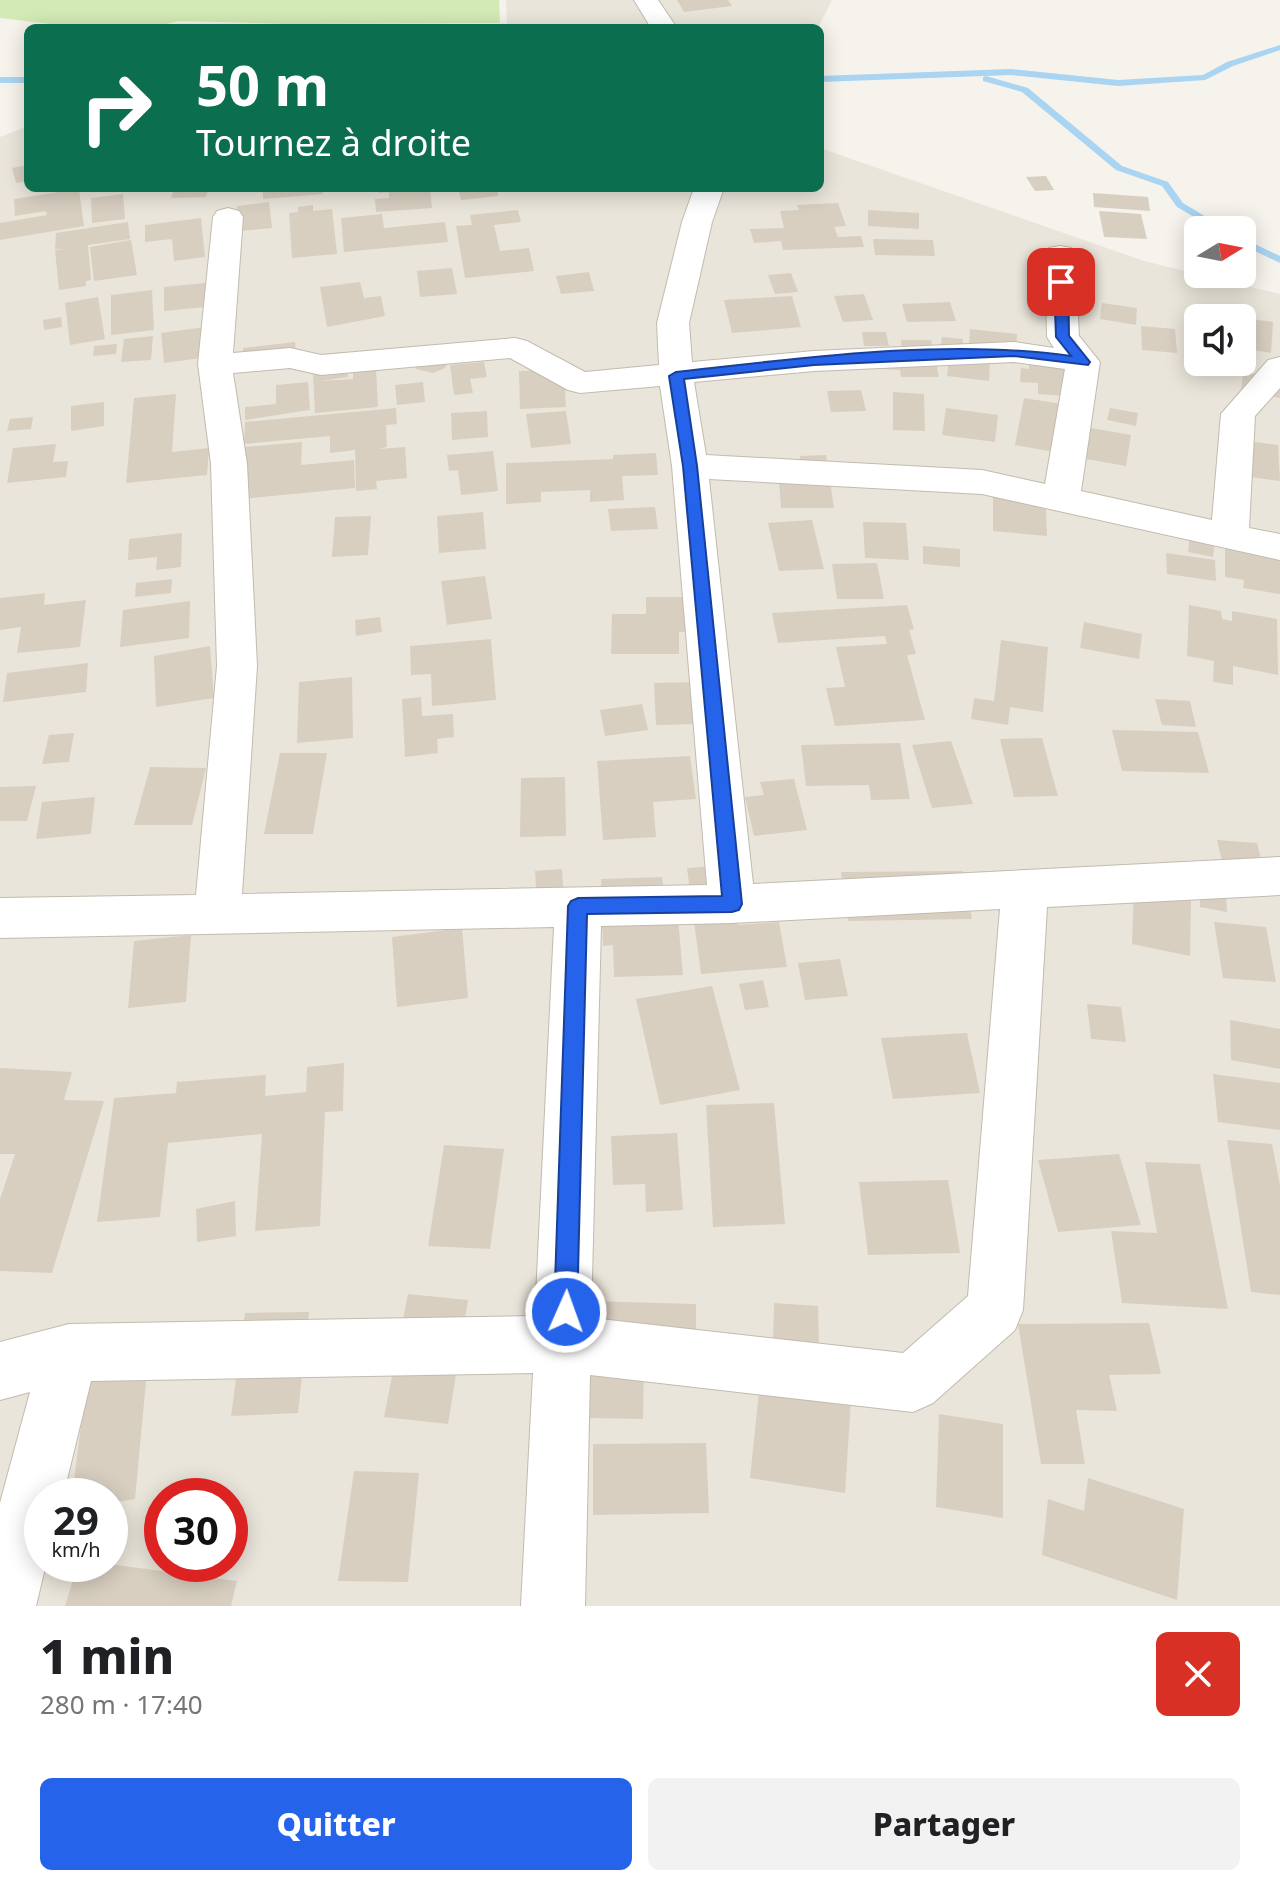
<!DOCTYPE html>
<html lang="fr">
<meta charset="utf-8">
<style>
body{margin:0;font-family:"Noto Sans",sans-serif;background:#f2f2f2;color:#202124;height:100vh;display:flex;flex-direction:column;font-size:30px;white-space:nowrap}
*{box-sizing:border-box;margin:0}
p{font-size:26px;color:#757577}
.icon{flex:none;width:44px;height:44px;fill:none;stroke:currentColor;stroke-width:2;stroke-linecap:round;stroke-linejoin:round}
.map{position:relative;height:1606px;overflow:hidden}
.drawer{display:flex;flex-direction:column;background:#fff;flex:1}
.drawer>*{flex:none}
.banner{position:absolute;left:24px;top:24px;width:800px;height:168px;border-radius:12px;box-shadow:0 4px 20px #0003;background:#0b6e4f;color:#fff;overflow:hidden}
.needle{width:52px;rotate:80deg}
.buttons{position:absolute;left:1184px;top:216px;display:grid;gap:16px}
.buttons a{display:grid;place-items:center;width:72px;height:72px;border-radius:12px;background:#fff;box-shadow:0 4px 20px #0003;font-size:40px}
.speed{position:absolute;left:24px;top:1478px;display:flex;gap:16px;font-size:40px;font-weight:700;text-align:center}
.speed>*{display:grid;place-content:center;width:104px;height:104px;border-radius:50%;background:#fff;box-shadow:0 4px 20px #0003;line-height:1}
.speed small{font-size:20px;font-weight:400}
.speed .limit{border:12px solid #d22;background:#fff;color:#111}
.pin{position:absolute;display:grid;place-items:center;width:68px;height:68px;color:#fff;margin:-34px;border-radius:16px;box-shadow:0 4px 12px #0006}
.me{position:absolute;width:88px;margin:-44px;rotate:2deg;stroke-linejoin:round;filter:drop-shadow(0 0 6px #0008)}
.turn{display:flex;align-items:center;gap:28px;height:168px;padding:0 40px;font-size:36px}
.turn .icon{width:104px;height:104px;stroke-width:2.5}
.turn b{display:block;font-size:56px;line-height:68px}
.round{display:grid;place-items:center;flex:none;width:84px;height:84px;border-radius:12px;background:#f2f2f2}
.summary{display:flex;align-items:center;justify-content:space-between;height:136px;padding:0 40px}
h1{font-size:48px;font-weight:800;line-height:60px}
.button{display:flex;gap:16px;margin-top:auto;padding:16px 40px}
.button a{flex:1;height:92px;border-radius:12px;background:#2563eb;color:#fff;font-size:32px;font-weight:800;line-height:92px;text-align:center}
.button a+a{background:#f2f2f2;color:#202124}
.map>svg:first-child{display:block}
</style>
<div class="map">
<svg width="1280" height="1606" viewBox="0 0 1280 1606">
<rect width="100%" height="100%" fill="#f6f3ec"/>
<g fill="#eae5da" fill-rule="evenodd">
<path d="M 506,0 L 832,0 L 818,28 L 507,28 Z"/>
<path d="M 28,126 L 28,188 L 820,188 L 820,148 L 1144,261 L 1280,294 L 1280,1606 L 0,1606 L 0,137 ZM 1198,318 L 1242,318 L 1242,362 L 1198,362 ZM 42,1496 L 110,1496 L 110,1564 L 42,1564 ZM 162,1496 L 230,1496 L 230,1564 L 162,1564 Z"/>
</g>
<path fill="#d2eab5" d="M 0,0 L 499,0 L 500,23 L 288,24 L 179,21 L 149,28 L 84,28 L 0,18 Z"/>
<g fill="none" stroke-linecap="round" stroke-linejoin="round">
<g fill="#a9d4f2" fill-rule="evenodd">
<path d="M 1280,45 L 1280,50 L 1233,66 L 1205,80 L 1118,86 L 1011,75 L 820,82 L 820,76 L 1011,69 L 1118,80 L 1203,75 L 1227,62 Z"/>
<path d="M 986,76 L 1028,88 L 1122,166 L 1168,182 L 1183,203 L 1228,230 L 1216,230 L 1177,207 L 1162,186 L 1116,170 L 1022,92 L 983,81 L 983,77 Z"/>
<rect x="0" y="77" width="28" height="6"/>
<path d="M 1242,238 L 1280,256 L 1280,263 L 1242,245 Z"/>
</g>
</g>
<g fill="#d8cfc1">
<path d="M 677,0 L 728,0 L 732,6 L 684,12 Z"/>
<path d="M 28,165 L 28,181 L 16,183 L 12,168 Z"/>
<path d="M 1046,176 L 1054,190 L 1035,191 L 1026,177 Z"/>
<path d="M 174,188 L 209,188 L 206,197 L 171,198 Z"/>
<path d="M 263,188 L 322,188 L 323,194 L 263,199 Z"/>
<path d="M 379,188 L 430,188 L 432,208 L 376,212 L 375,199 L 389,198 L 389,192 L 379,193 Z"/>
<path d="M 458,188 L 497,188 L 498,196 L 461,200 Z"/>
<path d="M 79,189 L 84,226 L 0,240 L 0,223 L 47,215 L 46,211 L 15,216 L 14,199 Z"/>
<path d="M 1093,193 L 1148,197 L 1150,211 L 1094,207 Z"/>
<path d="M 123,194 L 125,219 L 92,223 L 91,198 Z"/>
<path d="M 269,202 L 272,228 L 240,231 L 237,206 Z"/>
<path d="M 838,203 L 846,226 L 834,227 L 838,237 L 861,236 L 864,247 L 783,250 L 781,241 L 754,243 L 750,229 L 784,228 L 780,211 L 799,210 L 797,205 Z"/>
<path d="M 313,205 L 313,211 L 332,209 L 337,254 L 292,258 L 289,213 L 298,212 L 298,207 Z"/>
<path d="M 518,210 L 521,222 L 494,225 L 500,251 L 529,248 L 534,271 L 465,278 L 456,226 L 472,225 L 470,215 Z"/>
<path d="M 868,210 L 919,213 L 919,229 L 868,226 Z"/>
<path d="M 1099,211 L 1141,214 L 1147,239 L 1104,237 Z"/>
<path d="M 382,214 L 384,228 L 445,222 L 448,242 L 344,252 L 341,218 Z"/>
<path d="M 201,218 L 205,257 L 174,261 L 172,239 L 145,242 L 145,225 Z"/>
<path d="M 128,222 L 130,239 L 88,245 L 91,280 L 86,281 L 86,286 L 59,290 L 55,250 L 65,249 L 55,249 L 56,233 Z"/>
<path d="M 873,239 L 933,240 L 935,256 L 875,255 Z"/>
<path d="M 131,240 L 137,275 L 94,281 L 90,247 Z"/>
<path d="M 452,268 L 457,294 L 420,297 L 417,271 Z"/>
<path d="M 589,272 L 594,291 L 561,294 L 556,276 Z"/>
<path d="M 791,273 L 798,292 L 775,294 L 768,275 Z"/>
<path d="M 360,282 L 364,298 L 381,296 L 385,316 L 327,327 L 320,287 Z"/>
<path d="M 205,283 L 206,307 L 164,311 L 164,287 Z"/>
<path d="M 152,290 L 154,330 L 111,335 L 111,295 Z"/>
<path d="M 864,294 L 873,320 L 843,322 L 834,296 Z"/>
<path d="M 792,296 L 801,327 L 732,333 L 724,300 Z"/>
<path d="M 98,297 L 105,339 L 70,345 L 65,303 Z"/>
<path d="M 950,302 L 956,321 L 907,322 L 902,304 Z"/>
<path d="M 1102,303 L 1137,308 L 1136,325 L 1100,319 Z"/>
<path d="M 61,317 L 62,327 L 44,330 L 43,320 Z"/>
<path d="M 1242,318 L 1273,322 L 1271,353 L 1242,348 Z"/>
<path d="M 1141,326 L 1175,329 L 1177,353 L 1142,350 Z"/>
<path d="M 205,327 L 209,357 L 164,363 L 161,333 Z"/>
<path d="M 970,329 L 1017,334 L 1016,354 L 969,349 Z"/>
<path d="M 862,332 L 886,332 L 889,346 L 864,346 Z"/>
<path d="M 153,336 L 151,360 L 121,362 L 124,339 Z"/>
<path d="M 942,337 L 963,339 L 961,358 L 990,361 L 989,381 L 947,376 L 949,359 L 939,358 Z"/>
<path d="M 901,340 L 931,340 L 939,377 L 901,377 L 900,370 L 882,369 L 880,351 L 902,351 Z"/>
<path d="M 295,342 L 297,365 L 244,371 L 243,348 Z"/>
<path d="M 117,344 L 116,354 L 93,356 L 94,346 Z"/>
<path d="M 1029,347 L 1066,350 L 1067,396 L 1038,394 L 1038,383 L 1020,382 L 1021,368 L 1029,369 Z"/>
<path d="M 345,352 L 348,377 L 320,381 L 353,379 L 353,371 L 376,369 L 378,407 L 315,413 L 312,355 Z"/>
<path d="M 484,362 L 487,377 L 470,379 L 473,393 L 454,395 L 450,365 Z"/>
<path d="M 415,364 L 447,364 L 445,368 L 433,373 L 416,369 Z"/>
<path d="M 564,370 L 566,407 L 520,409 L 519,371 Z"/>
<path d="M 1243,372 L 1280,378 L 1280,398 L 1241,391 Z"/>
<path d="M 308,382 L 310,410 L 245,420 L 245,407 L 276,404 L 276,385 Z"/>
<path d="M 423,382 L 425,402 L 397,405 L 395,385 Z"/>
<path d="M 861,390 L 866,411 L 831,412 L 827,391 Z"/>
<path d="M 893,392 L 924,394 L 925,431 L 893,430 Z"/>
<path d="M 176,394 L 172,452 L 209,448 L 207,475 L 126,483 L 134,398 Z"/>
<path d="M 1024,398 L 1062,404 L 1054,452 L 1015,445 Z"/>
<path d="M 104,402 L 104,426 L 71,431 L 71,406 Z"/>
<path d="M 396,408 L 397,424 L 386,425 L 387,447 L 378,449 L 405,447 L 407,478 L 376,481 L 377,489 L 356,491 L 355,450 L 330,453 L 330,436 L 244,444 L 245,422 Z"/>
<path d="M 946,408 L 998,415 L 995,442 L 942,435 Z"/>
<path d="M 1110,408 L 1138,413 L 1136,426 L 1107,420 Z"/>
<path d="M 487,411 L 488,437 L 452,440 L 451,413 Z"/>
<path d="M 566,411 L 571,444 L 531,448 L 526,414 Z"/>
<path d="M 33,417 L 31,429 L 7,431 L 10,419 Z"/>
<path d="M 1091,428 L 1131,435 L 1126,466 L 1086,459 Z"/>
<path d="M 1241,440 L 1278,445 L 1280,481 L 1243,476 Z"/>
<path d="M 302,442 L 301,465 L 354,460 L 355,488 L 242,499 L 244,447 Z"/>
<path d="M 56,444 L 53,462 L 68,461 L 66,477 L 7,483 L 13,448 Z"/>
<path d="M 493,451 L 498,491 L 461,495 L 458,470 L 449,471 L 447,455 Z"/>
<path d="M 656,453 L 658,475 L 622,476 L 624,500 L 590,502 L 590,490 L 541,492 L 541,502 L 506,504 L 506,463 L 613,459 L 613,455 Z"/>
<path d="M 826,455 L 834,508 L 781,508 L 778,469 L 802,469 L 800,456 Z"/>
<path d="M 993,482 L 1045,487 L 1047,536 L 993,531 Z"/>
<path d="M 655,507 L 658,529 L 611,531 L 608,509 Z"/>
<path d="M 483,512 L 486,549 L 439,553 L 437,516 Z"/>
<path d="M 371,516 L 368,555 L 332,557 L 335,517 Z"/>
<path d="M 812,520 L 824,569 L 779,571 L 768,523 Z"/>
<path d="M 863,522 L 906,523 L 909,560 L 865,558 Z"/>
<path d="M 182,533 L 181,567 L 156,570 L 157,557 L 128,560 L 129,539 Z"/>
<path d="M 1190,535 L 1215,540 L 1213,557 L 1188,552 Z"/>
<path d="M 1225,540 L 1280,548 L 1280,594 L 1243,588 L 1244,580 L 1225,577 Z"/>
<path d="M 923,546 L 960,549 L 960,567 L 923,564 Z"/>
<path d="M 1166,553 L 1215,560 L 1216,581 L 1167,574 Z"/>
<path d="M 877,563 L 884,599 L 837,599 L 832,564 Z"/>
<path d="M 485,576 L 492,619 L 447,625 L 441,581 Z"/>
<path d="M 172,579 L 171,593 L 135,597 L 136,583 Z"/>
<path d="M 45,593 L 44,605 L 86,600 L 80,647 L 17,653 L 21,627 L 0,630 L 0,598 Z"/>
<path d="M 646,597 L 708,597 L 709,632 L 679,632 L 679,654 L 611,654 L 612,614 L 646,614 Z"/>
<path d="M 190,601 L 189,638 L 120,647 L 123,610 Z"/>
<path d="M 907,605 L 914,629 L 909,630 L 916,654 L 907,655 L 925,720 L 835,726 L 826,688 L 845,687 L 836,647 L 887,644 L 885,636 L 778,643 L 772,613 Z"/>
<path d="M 1189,605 L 1221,611 L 1222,619 L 1232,621 L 1232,611 L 1277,619 L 1278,675 L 1233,666 L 1233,685 L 1213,682 L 1214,661 L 1187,656 Z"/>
<path d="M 380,617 L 382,632 L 356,636 L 355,620 Z"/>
<path d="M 1084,622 L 1142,634 L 1139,659 L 1080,648 Z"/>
<path d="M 491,639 L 496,700 L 432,706 L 431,674 L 411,675 L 410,646 Z"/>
<path d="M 1001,640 L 1048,647 L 1043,712 L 1010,707 L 1008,725 L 971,719 L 974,698 L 994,701 Z"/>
<path d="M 210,646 L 214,698 L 156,707 L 154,656 Z"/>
<path d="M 88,663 L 86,692 L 3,702 L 7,673 Z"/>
<path d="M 352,677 L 353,738 L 297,743 L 299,682 Z"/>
<path d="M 699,682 L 703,724 L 656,725 L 654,683 Z"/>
<path d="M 421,697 L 422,716 L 453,714 L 454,737 L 437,739 L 438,753 L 405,757 L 402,699 Z"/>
<path d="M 1155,699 L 1190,701 L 1196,727 L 1162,725 Z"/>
<path d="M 642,704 L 648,730 L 605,736 L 600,710 Z"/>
<path d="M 1112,730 L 1198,732 L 1209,773 L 1122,771 Z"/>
<path d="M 74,733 L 69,762 L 42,764 L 49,735 Z"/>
<path d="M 1042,738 L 1058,796 L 1014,797 L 1000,739 Z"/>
<path d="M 951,741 L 973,804 L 932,808 L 912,745 Z"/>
<path d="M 900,743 L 910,799 L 871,800 L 869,785 L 806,786 L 801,745 Z"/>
<path d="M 280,753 L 327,753 L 313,834 L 264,834 Z"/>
<path d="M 690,756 L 696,799 L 653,802 L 656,837 L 603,840 L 597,761 Z"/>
<path d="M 150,767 L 206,768 L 192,825 L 134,825 Z"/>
<path d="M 565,777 L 566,836 L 520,837 L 521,778 Z"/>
<path d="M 794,779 L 807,830 L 754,836 L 745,797 L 764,795 L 760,782 Z"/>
<path d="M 36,786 L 27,821 L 0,821 L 0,787 Z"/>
<path d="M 95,797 L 91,834 L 36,839 L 42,802 Z"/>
<path d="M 1217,840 L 1257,843 L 1264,871 L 1224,869 Z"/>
<path d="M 729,865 L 738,925 L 779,922 L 787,967 L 701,974 L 687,868 Z"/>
<path d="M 562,869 L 564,901 L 537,904 L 535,871 Z"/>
<path d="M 963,871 L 972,919 L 848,921 L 841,872 Z"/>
<path d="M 662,877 L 664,895 L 676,895 L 683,975 L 614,977 L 613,945 L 603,946 L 601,879 Z"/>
<path d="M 1134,888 L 1191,899 L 1190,956 L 1132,944 Z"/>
<path d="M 1200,888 L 1226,893 L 1227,912 L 1200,907 Z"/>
<path d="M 1214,922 L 1266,927 L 1276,982 L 1223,978 Z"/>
<path d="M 462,928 L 468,998 L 397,1007 L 392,937 Z"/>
<path d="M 191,935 L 186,1002 L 128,1008 L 134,941 Z"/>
<path d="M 840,959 L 848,996 L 805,1000 L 798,963 Z"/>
<path d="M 763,980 L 769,1007 L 745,1010 L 739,984 Z"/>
<path d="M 712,986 L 740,1090 L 660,1105 L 636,999 Z"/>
<path d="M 1087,1004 L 1121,1007 L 1126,1042 L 1091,1039 Z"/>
<path d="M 1230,1020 L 1280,1029 L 1280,1069 L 1231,1060 Z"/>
<path d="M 967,1033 L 980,1093 L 893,1099 L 881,1038 Z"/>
<path d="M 344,1063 L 343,1111 L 325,1112 L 320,1226 L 255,1231 L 262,1134 L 168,1143 L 160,1217 L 97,1222 L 114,1098 L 176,1093 L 177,1082 L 266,1075 L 265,1096 L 306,1092 L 307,1067 Z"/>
<path d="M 0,1068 L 72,1072 L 64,1100 L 104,1101 L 52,1273 L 0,1271 L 0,1199 L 15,1154 L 0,1154 Z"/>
<path d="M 1213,1074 L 1280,1083 L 1280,1130 L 1218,1122 Z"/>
<path d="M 774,1103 L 785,1224 L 713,1227 L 706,1105 Z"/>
<path d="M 677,1133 L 683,1210 L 646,1212 L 645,1184 L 613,1185 L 611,1136 Z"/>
<path d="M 1227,1140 L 1272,1144 L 1280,1185 L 1280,1295 L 1251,1292 Z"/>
<path d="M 444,1145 L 504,1149 L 490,1249 L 428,1246 Z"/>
<path d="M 1119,1154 L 1141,1225 L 1058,1232 L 1038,1160 Z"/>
<path d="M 1145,1162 L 1200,1164 L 1228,1309 L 1122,1303 L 1111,1231 L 1157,1233 Z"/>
<path d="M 948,1180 L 960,1253 L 868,1255 L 859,1182 Z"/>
<path d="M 235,1201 L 236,1236 L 197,1242 L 196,1209 Z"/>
<path d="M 408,1294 L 468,1300 L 448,1424 L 384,1417 Z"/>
<path d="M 590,1301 L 696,1304 L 696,1366 L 644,1366 L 643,1419 L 585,1418 Z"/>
<path d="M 774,1303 L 818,1306 L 819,1347 L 773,1343 Z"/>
<path d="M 309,1312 L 298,1413 L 231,1416 L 245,1313 Z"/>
<path d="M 1149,1323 L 1161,1374 L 1109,1375 L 1117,1411 L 1076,1410 L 1085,1464 L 1041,1464 L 1018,1324 Z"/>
<path d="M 763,1353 L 853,1368 L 845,1493 L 750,1478 Z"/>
<path d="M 147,1371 L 135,1499 L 110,1503 L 110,1496 L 72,1496 L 87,1378 Z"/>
<path d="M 939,1414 L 1003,1424 L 1003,1518 L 936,1507 Z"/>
<path d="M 706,1443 L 709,1513 L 593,1515 L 593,1444 Z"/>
<path d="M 354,1471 L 419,1473 L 408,1582 L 338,1581 Z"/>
<path d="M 1088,1478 L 1184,1509 L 1177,1600 L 1042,1555 L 1048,1499 L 1084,1511 Z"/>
<path d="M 78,1564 L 109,1564 L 237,1581 L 231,1606 L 65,1606 Z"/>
</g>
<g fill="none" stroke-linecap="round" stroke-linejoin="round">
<defs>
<g id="minor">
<path d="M 634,0 L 658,0 L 677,28 L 651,28 Z"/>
<path d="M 694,188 L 724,188 L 712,222 L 689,323 L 692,362 L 814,351 L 1014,342 L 1054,348 L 1047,337 L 1045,255 L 1049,248 L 1060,246 L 1071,248 L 1075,255 L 1079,336 L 1100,362 L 1081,491 L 1212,520 L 1221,414 L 1268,360 L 1280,357 L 1280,388 L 1255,416 L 1249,528 L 1280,534 L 1280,560 L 982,494 L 709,479 L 753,884 L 1280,857 L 1280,895 L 1047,907 L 1023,1310 L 1015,1330 L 933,1403 L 913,1412 L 590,1375 L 585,1606 L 521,1606 L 533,1373 L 91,1381 L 63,1496 L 42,1496 L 42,1564 L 46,1564 L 36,1606 L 0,1606 L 0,1503 L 30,1392 L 0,1400 L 0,1342 L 69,1324 L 535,1316 L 554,927 L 0,938 L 0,898 L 196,895 L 217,666 L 211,464 L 198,364 L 213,217 L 217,211 L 228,208 L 239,211 L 243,217 L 233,353 L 290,348 L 321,355 L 515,338 L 527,341 L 585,372 L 659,365 L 657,323 L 682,222 ZM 510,358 L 568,390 L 580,393 L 660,386 L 672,466 L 707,885 L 242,894 L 257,666 L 247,464 L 233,373 L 290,368 L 321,375 ZM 1014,362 L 1065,369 L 1045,484 L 982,470 L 706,455 L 694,382 L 814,371 ZM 1000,909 L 968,1296 L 903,1353 L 591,1318 L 601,926 L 732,923 Z"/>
</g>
</defs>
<use href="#minor" stroke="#c2bbae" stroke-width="2"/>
<use href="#minor" fill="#fff" fill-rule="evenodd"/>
</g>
<path fill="#2563eb" stroke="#184099" stroke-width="2" d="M 1061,278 L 1068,282 L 1069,336 L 1090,362 L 1088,365 L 1014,356 L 814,365 L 684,379 L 697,466 L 742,904 L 739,910 L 732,912 L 587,914 L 577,1312 L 574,1321 L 566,1324 L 557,1321 L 554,1312 L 568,906 L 571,901 L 578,898 L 722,896 L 683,466 L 669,376 L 676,372 C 802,358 946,338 1071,356 L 1056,337 L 1054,282 Z"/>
</svg>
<div class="buttons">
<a><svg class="needle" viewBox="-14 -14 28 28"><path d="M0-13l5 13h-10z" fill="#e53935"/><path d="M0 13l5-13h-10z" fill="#757577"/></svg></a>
<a><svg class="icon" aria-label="sound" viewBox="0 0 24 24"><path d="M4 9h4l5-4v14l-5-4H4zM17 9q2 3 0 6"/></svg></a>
</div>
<div class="speed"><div>29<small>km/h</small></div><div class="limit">30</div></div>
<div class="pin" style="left:1061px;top:282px;background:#d93025"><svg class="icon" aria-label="arrive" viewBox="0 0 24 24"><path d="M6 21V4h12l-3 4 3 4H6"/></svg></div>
<svg class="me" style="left:566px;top:1312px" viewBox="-20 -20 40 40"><circle r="17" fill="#2563eb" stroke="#fff" stroke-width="3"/><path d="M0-11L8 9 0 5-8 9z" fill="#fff"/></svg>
<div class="banner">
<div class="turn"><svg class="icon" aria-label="right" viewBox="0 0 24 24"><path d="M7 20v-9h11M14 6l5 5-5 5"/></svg><div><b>50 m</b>Tournez à droite</div></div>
</div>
</div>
<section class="drawer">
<div class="summary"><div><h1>1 min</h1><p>280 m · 17:40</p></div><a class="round" style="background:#d93025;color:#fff"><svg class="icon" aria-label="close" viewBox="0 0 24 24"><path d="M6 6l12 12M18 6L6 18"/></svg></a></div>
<div class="button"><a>Quitter</a><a>Partager</a></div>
</section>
